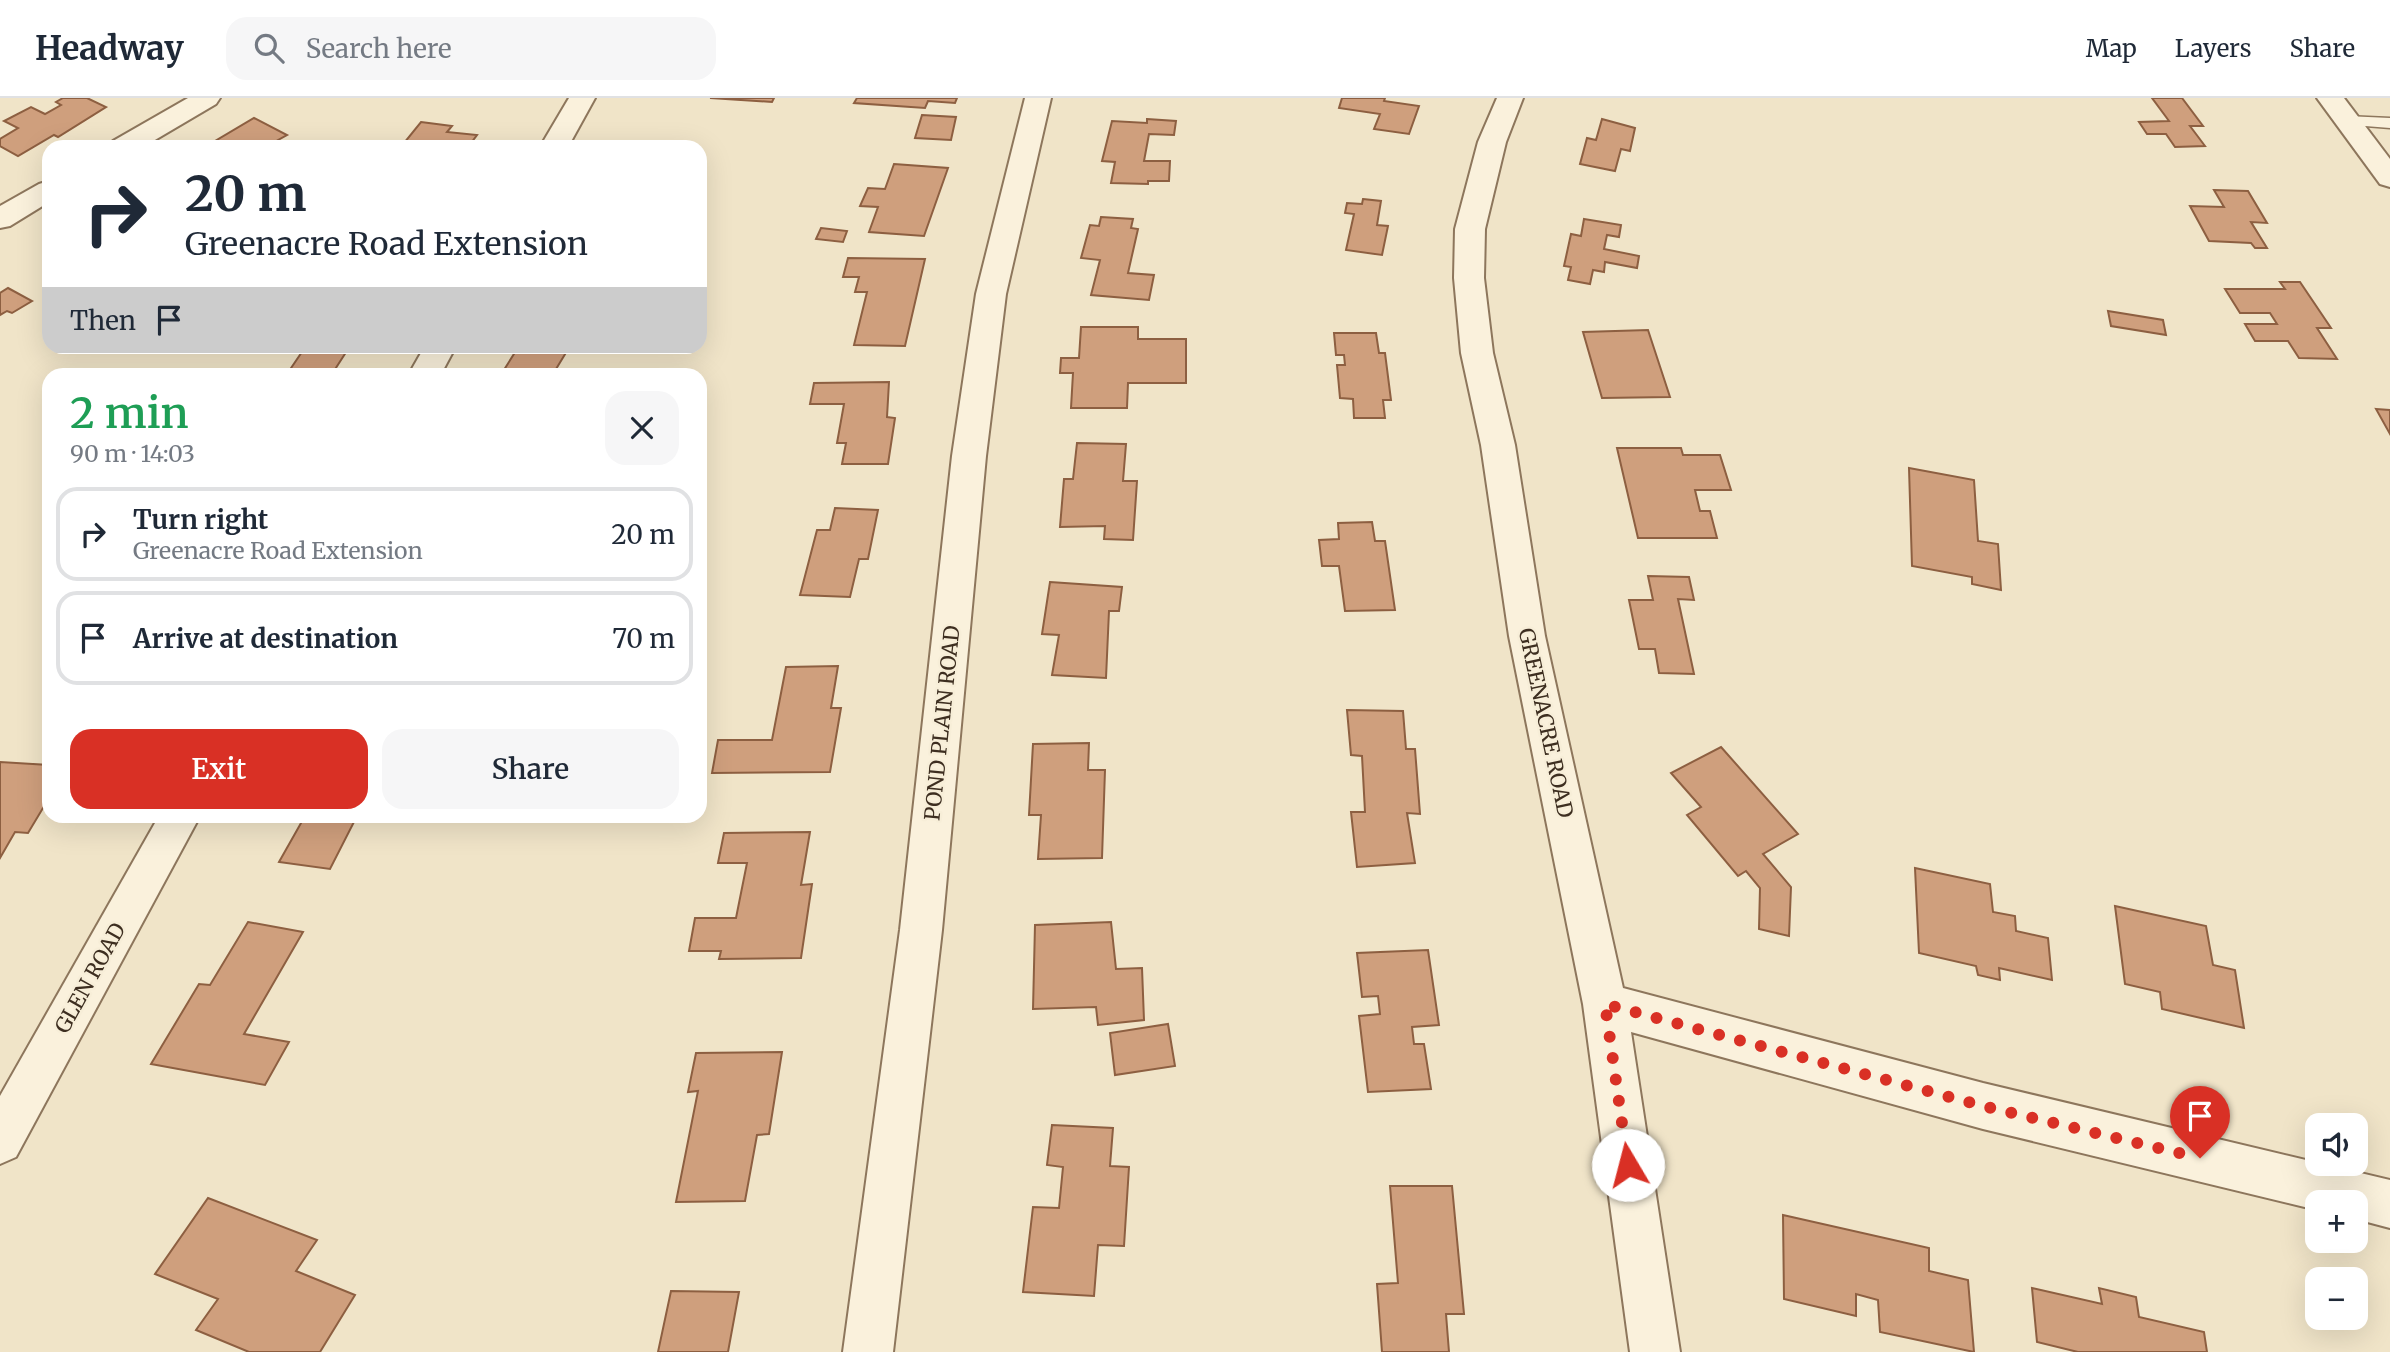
<!DOCTYPE html>
<meta charset="utf-8">
<style>
body{margin:0;font-family:Merriweather,serif;background:#f6f6f7;color:#1f2937;height:100vh;display:flex;flex-direction:column;font-size:26px;white-space:nowrap}
*{box-sizing:border-box;margin:0}
p{font-size:23px;color:#747a83}
.icon{flex:none;width:38px;height:38px;fill:none;stroke:currentColor;stroke-width:2;stroke-linecap:round;stroke-linejoin:round}
.map{position:relative;flex:1;overflow:hidden}
.sheet{position:absolute;left:42px;top:270px;width:665px;height:455px;display:flex;flex-direction:column;background:#fff;border-radius:21px;box-shadow:0 7px 28px #0002}
.sheet>*{flex:none}
.banner{position:absolute;left:42px;top:42px;width:665px;height:214px;border-radius:21px;box-shadow:0 7px 28px #0002;background:#fff;color:#1f2937;overflow:hidden}
.controls{position:absolute;left:2305px;top:1015px;display:grid;gap:14px}
.controls a{display:grid;place-items:center;width:63px;height:63px;border-radius:14px;background:#fff;box-shadow:0 7px 28px #0002;font-size:35px}
.pin{position:absolute;display:grid;place-items:center;width:60px;height:60px;color:#fff;margin:-72px -30px;border-radius:50% 50% 50% 0;rotate:-45deg;box-shadow:0 0 7px #0007}
.pin .icon{rotate:45deg}
.me{position:absolute;width:77px;margin:-38px;rotate:352deg;stroke-linejoin:round;filter:drop-shadow(0 0 5px #0008)}
.turn{display:flex;align-items:center;gap:24px;height:147px;padding:0 28px;font-size:32px}
.turn .icon{width:91px;height:91px;stroke-width:2.5}
.turn b{display:block;font-size:49px;line-height:60px}
.then{display:flex;align-items:center;height:66px;padding:0 28px;background:#0003;gap:14px;font-size:26px}
.round{display:grid;place-items:center;flex:none;width:74px;height:74px;border-radius:21px;background:#f6f6f7}
.summary{display:flex;align-items:center;justify-content:space-between;height:119px;padding:0 28px}
h1{font-size:42px;font-weight:600;line-height:52px;color:#1e9e55}
.button{display:flex;gap:14px;margin-top:auto;padding:14px 28px}
.button a{flex:1;height:80px;border-radius:21px;background:#d93025;color:#fff;font-size:28px;font-weight:600;line-height:80px;text-align:center}
.button a+a{background:#f6f6f7;color:#1f2937}
ul{padding:0;list-style:none}
li{display:flex;align-items:center;gap:21px;height:94px;margin:0 14px 10px;padding:0 14px;border:4px solid #e0e1e3;border-radius:21px}
li div{flex:1}
li b{display:block;font-size:26px}
li em{font-style:normal}
header{display:flex;align-items:center;gap:42px;box-sizing:border-box;height:98px;padding:0 35px;background:#fff;border-bottom:2px solid #e0e1e3}
header strong{font-size:33px}
nav{display:flex;gap:38px;margin-inline-start:auto;font-size:24px}
.search{width:490px;height:63px;background:#f6f6f7;display:flex;align-items:center;gap:18px;box-sizing:border-box;padding:0 24px;border-radius:21px;color:#747a83;font-size:26px}
.map>svg:first-child{display:block}
</style>
<header>
<strong>Headway</strong>
<div class="search"><svg class="icon" aria-label="search" viewBox="0 0 24 24"><circle cx="10" cy="10" r="6"/><path d="M15 15l6 6"/></svg>Search here</div>
<nav><a>Map</a><a>Layers</a><a>Share</a></nav>
</header>
<div class="map">
<svg width="2390" height="1254" viewBox="0 0 2390 1254">
<rect width="100%" height="100%" fill="#f0e4c8"/>
<g fill="#cf9f7d" stroke="#8d5f41" stroke-width="2">
<path d="M 63,0 L 87,0 L 106,9 L 58,39 L 54,37 L 18,58 L 0,48 L 0,41 L 18,30 L 4,23 L 31,9 L 45,16 L 61,7 L 56,4 Z"/>
<path d="M 710,0 L 774,0 L 772,4 Z"/>
<path d="M 857,0 L 957,0 L 955,5 L 928,3 L 925,10 L 854,5 Z"/>
<path d="M 1342,0 L 1385,0 L 1384,3 L 1419,8 L 1409,36 L 1374,31 L 1380,16 L 1339,10 Z"/>
<path d="M 2152,0 L 2182,0 L 2203,28 L 2190,28 L 2205,48 L 2175,49 L 2166,36 L 2147,36 L 2139,24 L 2169,23 Z"/>
<path d="M 922,17 L 956,19 L 951,42 L 915,40 Z"/>
<path d="M 254,20 L 287,37 L 269,47 L 265,46 L 259,49 L 205,49 Z"/>
<path d="M 1147,21 L 1176,23 L 1174,37 L 1149,36 L 1144,63 L 1170,63 L 1169,83 L 1148,83 L 1148,86 L 1111,85 L 1115,64 L 1102,63 L 1112,23 L 1147,25 Z"/>
<path d="M 1602,21 L 1635,30 L 1630,53 L 1621,51 L 1615,73 L 1580,66 L 1587,40 L 1596,42 Z"/>
<path d="M 421,24 L 452,28 L 447,34 L 477,37 L 468,49 L 428,49 L 404,45 Z"/>
<path d="M 894,66 L 948,70 L 924,138 L 869,134 L 878,109 L 860,108 L 868,90 L 885,91 Z"/>
<path d="M 2214,92 L 2248,93 L 2267,125 L 2251,124 L 2267,150 L 2255,150 L 2251,145 L 2209,143 L 2190,108 L 2224,109 Z"/>
<path d="M 1363,101 L 1381,103 L 1377,127 L 1388,128 L 1382,157 L 1346,152 L 1354,116 L 1345,115 L 1347,105 L 1362,106 Z"/>
<path d="M 1101,119 L 1133,121 L 1131,130 L 1138,131 L 1128,175 L 1154,177 L 1149,202 L 1091,197 L 1100,162 L 1081,160 L 1090,127 L 1099,128 Z"/>
<path d="M 1584,121 L 1621,127 L 1619,139 L 1607,137 L 1604,151 L 1639,158 L 1637,170 L 1605,164 L 1604,174 L 1593,172 L 1590,186 L 1568,182 L 1571,169 L 1564,168 L 1571,136 L 1581,138 Z"/>
<path d="M 821,130 L 847,133 L 843,144 L 816,141 Z"/>
<path d="M 848,160 L 925,161 L 905,248 L 854,247 L 867,194 L 855,194 L 859,179 L 843,179 Z"/>
<path d="M 2280,184 L 2300,184 L 2331,230 L 2317,230 L 2337,261 L 2299,260 L 2288,243 L 2255,243 L 2245,226 L 2277,226 L 2270,215 L 2240,215 L 2225,191 L 2285,191 Z"/>
<path d="M 8,190 L 32,203 L 12,215 L 7,213 L 0,217 L 0,195 Z"/>
<path d="M 2108,213 L 2163,222 L 2166,237 L 2111,228 Z"/>
<path d="M 1081,229 L 1138,229 L 1138,241 L 1186,241 L 1186,285 L 1128,285 L 1127,310 L 1071,310 L 1073,275 L 1060,275 L 1061,260 L 1079,260 Z"/>
<path d="M 1648,232 L 1670,299 L 1602,300 L 1583,234 Z"/>
<path d="M 1334,235 L 1376,235 L 1379,255 L 1385,255 L 1391,302 L 1383,302 L 1385,320 L 1354,320 L 1353,301 L 1340,300 L 1337,267 L 1345,267 L 1344,257 L 1336,257 Z"/>
<path d="M 306,248 L 350,248 L 332,276 L 287,276 Z"/>
<path d="M 519,248 L 570,248 L 553,276 L 494,276 L 496,274 L 502,275 Z"/>
<path d="M 889,284 L 887,319 L 895,320 L 888,366 L 842,366 L 846,345 L 837,345 L 844,306 L 810,306 L 814,285 Z"/>
<path d="M 2376,311 L 2390,312 L 2390,336 Z"/>
<path d="M 1077,345 L 1126,346 L 1123,383 L 1137,383 L 1133,442 L 1104,441 L 1105,428 L 1060,429 L 1064,381 L 1073,381 Z"/>
<path d="M 1617,350 L 1681,350 L 1683,357 L 1720,357 L 1731,392 L 1695,392 L 1700,413 L 1710,413 L 1717,440 L 1638,440 Z"/>
<path d="M 1909,370 L 1974,382 L 1978,443 L 1998,446 L 2001,492 L 1972,486 L 1972,479 L 1912,468 Z"/>
<path d="M 835,410 L 878,412 L 868,461 L 859,461 L 850,499 L 800,497 L 817,432 L 830,432 Z"/>
<path d="M 1372,424 L 1375,443 L 1385,443 L 1395,512 L 1345,513 L 1339,468 L 1322,468 L 1319,442 L 1339,441 L 1338,425 Z"/>
<path d="M 1648,478 L 1689,479 L 1694,502 L 1678,501 L 1694,576 L 1659,575 L 1655,551 L 1639,551 L 1629,502 L 1653,502 Z"/>
<path d="M 1050,484 L 1122,489 L 1119,513 L 1109,513 L 1106,580 L 1052,577 L 1059,537 L 1042,536 Z"/>
<path d="M 838,568 L 831,610 L 841,610 L 830,674 L 712,675 L 718,642 L 772,642 L 786,569 Z"/>
<path d="M 1347,612 L 1403,613 L 1406,651 L 1415,651 L 1420,716 L 1407,715 L 1415,765 L 1357,769 L 1351,714 L 1365,714 L 1362,658 L 1351,657 Z"/>
<path d="M 1089,645 L 1088,672 L 1105,672 L 1102,760 L 1038,761 L 1041,717 L 1029,717 L 1033,646 Z"/>
<path d="M 1721,649 L 1798,736 L 1763,756 L 1791,789 L 1789,838 L 1759,831 L 1760,790 L 1746,773 L 1738,778 L 1687,717 L 1701,709 L 1671,675 Z"/>
<path d="M 0,664 L 49,667 L 49,700 L 28,735 L 15,734 L 0,760 Z"/>
<path d="M 305,718 L 357,718 L 330,771 L 279,764 Z"/>
<path d="M 810,734 L 801,787 L 812,786 L 801,860 L 719,861 L 721,853 L 689,853 L 695,820 L 736,820 L 747,765 L 718,765 L 724,735 Z"/>
<path d="M 1915,770 L 1990,786 L 1993,814 L 2015,818 L 2016,833 L 2048,840 L 2052,882 L 1999,870 L 2000,882 L 1978,877 L 1976,868 L 1919,855 Z"/>
<path d="M 2115,808 L 2206,828 L 2213,867 L 2235,872 L 2244,930 L 2162,911 L 2160,894 L 2125,886 Z"/>
<path d="M 248,824 L 303,834 L 244,936 L 289,944 L 265,987 L 151,966 L 199,886 L 210,887 Z"/>
<path d="M 1111,824 L 1116,871 L 1142,870 L 1144,922 L 1098,927 L 1096,909 L 1033,911 L 1035,827 Z"/>
<path d="M 1428,852 L 1439,927 L 1412,929 L 1414,946 L 1424,946 L 1431,991 L 1368,994 L 1359,918 L 1380,916 L 1378,898 L 1362,899 L 1357,855 Z"/>
<path d="M 1168,926 L 1175,968 L 1115,977 L 1110,935 Z"/>
<path d="M 782,954 L 769,1036 L 757,1037 L 745,1103 L 676,1104 L 698,993 L 688,994 L 696,955 Z"/>
<path d="M 1052,1027 L 1113,1030 L 1110,1068 L 1129,1069 L 1124,1148 L 1098,1147 L 1094,1198 L 1023,1194 L 1033,1109 L 1059,1110 L 1063,1069 L 1047,1067 Z"/>
<path d="M 1390,1088 L 1452,1088 L 1464,1216 L 1446,1216 L 1449,1254 L 1382,1254 L 1377,1186 L 1398,1185 Z"/>
<path d="M 208,1100 L 317,1142 L 296,1173 L 355,1197 L 320,1254 L 249,1254 L 196,1232 L 218,1201 L 155,1176 Z"/>
<path d="M 1783,1117 L 1929,1150 L 1929,1173 L 1968,1182 L 1974,1254 L 1880,1234 L 1878,1202 L 1856,1196 L 1856,1218 L 1784,1201 Z"/>
<path d="M 2032,1190 L 2102,1206 L 2099,1190 L 2136,1199 L 2139,1219 L 2204,1234 L 2207,1254 L 2078,1254 L 2037,1244 Z"/>
<path d="M 671,1193 L 739,1194 L 728,1254 L 658,1254 Z"/>
</g>
<g fill="none" stroke-linecap="round" stroke-linejoin="round">
<defs>
<path id="service" d="M 2346,18 L 2390,20 L 2390,30 L 2340,26 L 2338,23 L 2340,20 Z"/>
<g id="minor">
<path d="M 188,0 L 220,0 L 216,6 L 143,49 L 109,49 L 113,43 Z"/>
<path d="M 569,0 L 595,0 L 568,49 L 540,49 Z"/>
<path d="M 1025,0 L 1051,0 L 1006,196 L 986,358 L 942,832 L 893,1254 L 843,1254 L 900,832 L 952,358 L 976,196 Z"/>
<path d="M 1497,0 L 1523,0 L 1506,44 L 1485,131 L 1484,180 L 1493,255 L 1515,347 L 1545,538 L 1623,890 L 1983,985 L 2390,1082 L 2390,1130 L 2356,1121 L 2356,1104 L 2317,1104 L 2317,1112 L 1983,1031 L 1631,934 L 1680,1254 L 1630,1254 L 1583,906 L 1509,538 L 1481,347 L 1461,255 L 1454,180 L 1455,131 L 1478,44 Z"/>
<path d="M 49,83 L 49,104 L 10,128 L 0,130 L 0,108 L 39,86 Z"/>
<path d="M 425,248 L 456,248 L 441,276 L 409,276 Z"/>
<path d="M 159,718 L 200,718 L 16,1059 L 0,1066 L 0,998 Z"/>
</g>
<path id="tertiary" d="M 2317,0 L 2344,0 L 2390,61 L 2390,89 L 2380,86 Z"/>
</defs>
<use href="#service" stroke="#8d765c" stroke-width="3"/>
<use href="#minor" stroke="#8d765c" stroke-width="4"/>
<use href="#tertiary" stroke="#8d765c" stroke-width="4"/>
<use href="#service" fill="#faf1dc" fill-rule="evenodd"/>
<use href="#minor" fill="#faf1dc" fill-rule="evenodd"/>
<use href="#tertiary" fill="#faf1dc" fill-rule="evenodd"/>
</g>
<g fill="none" stroke-linecap="round" stroke-linejoin="round">
<path stroke="#d93025" stroke-width="12" stroke-dasharray="0 21.6" d="M 1628,1067 L 1605,906 L 1983,1008 L 2200,1060"/>
</g>
<g text-anchor="middle" dominant-baseline="central" stroke-width="5" stroke-linejoin="round" paint-order="stroke">
<g font-size="21" fill="#3d2e20" stroke="#f7eed8">
<text transform="translate(942 625) rotate(-84)">POND PLAIN ROAD</text>
<text transform="translate(1546 625) rotate(78)">GREENACRE ROAD</text>
<text transform="translate(90 880) rotate(-61)">GLEN ROAD</text>
</g>
</g>
</svg>
<div class="controls">
<a><svg class="icon" aria-label="sound" viewBox="0 0 24 24"><path d="M4 9h4l5-4v14l-5-4H4zM17 9q2 3 0 6"/></svg></a>
<a>+</a>
<a>−</a>
</div>
<div class="pin" style="left:2200px;top:1060px;background:#d93025"><svg class="icon" aria-label="arrive" viewBox="0 0 24 24"><path d="M6 21V4h12l-3 4 3 4H6"/></svg></div>
<svg class="me" style="left:1628px;top:1067px" viewBox="-20 -20 40 40"><circle r="19" fill="#fff"/><path d="M0-13L10 11 0 6-10 11z" fill="#d93025"/></svg>
<div class="banner">
<div class="turn"><svg class="icon" aria-label="right" viewBox="0 0 24 24"><path d="M7 20v-9h11M14 6l5 5-5 5"/></svg><div><b>20 m</b>Greenacre Road Extension</div></div>
<div class="then">Then<svg class="icon" aria-label="arrive" viewBox="0 0 24 24"><path d="M6 21V4h12l-3 4 3 4H6"/></svg></div>
</div>
<section class="sheet">
<div class="summary"><div><h1>2 min</h1><p>90 m · 14:03</p></div><a class="round"><svg class="icon" aria-label="close" viewBox="0 0 24 24"><path d="M6 6l12 12M18 6L6 18"/></svg></a></div>
<ul>
<li><svg class="icon" aria-label="right" viewBox="0 0 24 24"><path d="M7 20v-9h11M14 6l5 5-5 5"/></svg><div><b>Turn right</b><p>Greenacre Road Extension</p></div><em>20 m</em></li>
<li><svg class="icon" aria-label="arrive" viewBox="0 0 24 24"><path d="M6 21V4h12l-3 4 3 4H6"/></svg><div><b>Arrive at destination</b></div><em>70 m</em></li>
</ul>
<div class="button"><a>Exit</a><a>Share</a></div>
</section>
</div>
